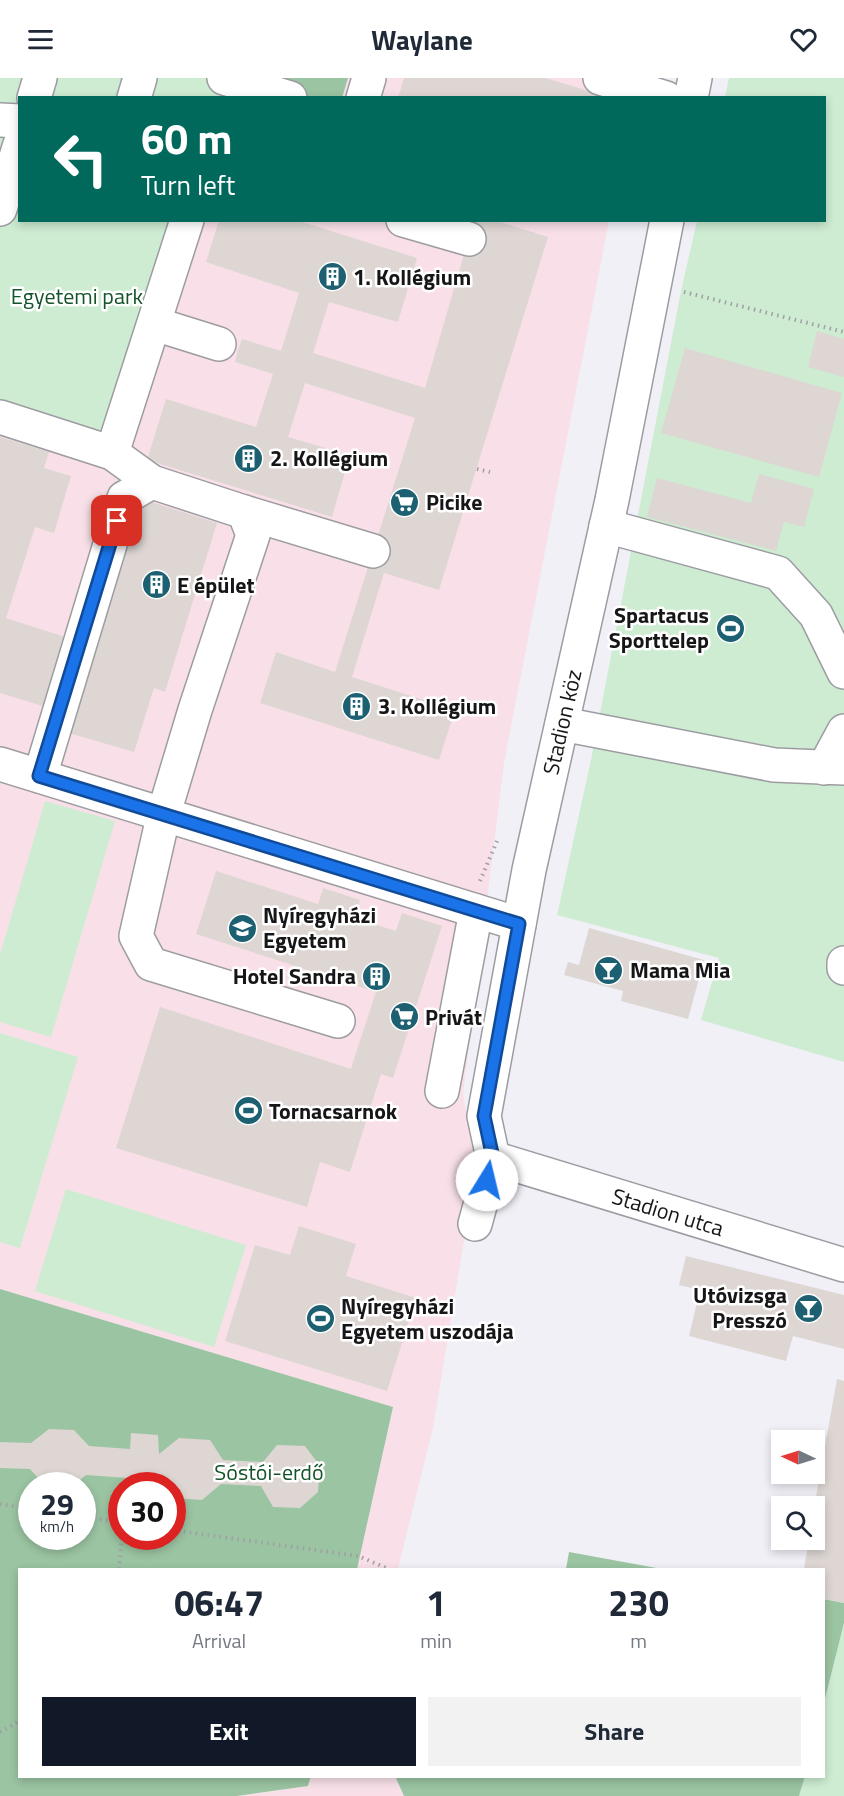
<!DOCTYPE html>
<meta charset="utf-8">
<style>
body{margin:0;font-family:"Titillium Web",sans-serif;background:#f2f2f3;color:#1f2937;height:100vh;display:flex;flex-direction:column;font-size:22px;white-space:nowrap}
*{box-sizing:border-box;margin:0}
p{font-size:20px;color:#747a83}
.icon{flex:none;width:33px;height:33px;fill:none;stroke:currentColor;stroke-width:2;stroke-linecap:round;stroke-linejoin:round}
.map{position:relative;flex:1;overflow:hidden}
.side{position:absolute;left:18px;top:1490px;width:807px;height:210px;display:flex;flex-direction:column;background:#fff;border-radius:0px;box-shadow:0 3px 9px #0003}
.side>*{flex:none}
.top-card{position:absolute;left:18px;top:18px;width:808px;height:126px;border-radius:0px;box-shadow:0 3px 9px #0003;background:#00695c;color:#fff;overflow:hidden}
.needle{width:39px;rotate:274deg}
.buttons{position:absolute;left:771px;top:1352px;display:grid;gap:12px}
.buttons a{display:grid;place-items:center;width:54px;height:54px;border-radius:0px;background:#fff;box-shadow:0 3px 9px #0003;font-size:30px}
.speed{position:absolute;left:18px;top:1394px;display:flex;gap:12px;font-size:30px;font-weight:700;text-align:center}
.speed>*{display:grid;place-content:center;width:78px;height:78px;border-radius:50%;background:#fff;box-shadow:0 3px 9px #0003;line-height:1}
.speed small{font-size:15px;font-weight:400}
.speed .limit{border:9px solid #d22;background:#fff;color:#111}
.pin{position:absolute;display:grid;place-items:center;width:51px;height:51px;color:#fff;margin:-26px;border-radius:12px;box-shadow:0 3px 9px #0006}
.me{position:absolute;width:66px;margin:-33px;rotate:9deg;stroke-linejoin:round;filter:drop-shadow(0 0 4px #0008)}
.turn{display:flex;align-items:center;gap:21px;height:126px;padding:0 24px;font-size:27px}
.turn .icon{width:78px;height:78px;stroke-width:2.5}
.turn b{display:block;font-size:42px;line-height:51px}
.eta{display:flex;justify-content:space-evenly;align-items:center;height:102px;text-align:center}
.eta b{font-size:36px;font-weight:700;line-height:42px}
.action{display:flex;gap:12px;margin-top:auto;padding:12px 24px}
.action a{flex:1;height:69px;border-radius:0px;background:#111827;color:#fff;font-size:24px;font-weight:700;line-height:69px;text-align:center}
.action a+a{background:#f2f2f3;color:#1f2937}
header{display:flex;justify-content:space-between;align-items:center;height:78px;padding:0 24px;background:#fff;font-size:27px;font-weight:700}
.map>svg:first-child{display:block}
</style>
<header><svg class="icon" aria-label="menu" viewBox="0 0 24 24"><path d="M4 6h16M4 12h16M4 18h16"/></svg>Waylane<svg class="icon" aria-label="heart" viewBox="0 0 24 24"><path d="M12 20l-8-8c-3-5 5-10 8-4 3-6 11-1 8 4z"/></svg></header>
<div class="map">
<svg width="844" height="1718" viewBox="0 0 844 1718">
<rect width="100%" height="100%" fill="#f1f0f7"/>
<g fill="#f9e0e8">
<path d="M 0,0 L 637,0 L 633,20 L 20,20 L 20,142 L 609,143 L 504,685 L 463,1016 L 476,1090 L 433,1350 L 398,1491 L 355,1491 L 393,1329 L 0,1211 Z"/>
<path d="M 312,1698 L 395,1698 L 404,1718 L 237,1718 L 308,1708 Z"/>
</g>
<g fill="#cdecd2">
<path d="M 0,0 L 227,0 L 221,19 L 20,20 L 20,142 L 181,143 L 108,369 L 0,338 Z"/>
<path d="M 729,0 L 844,0 L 844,984 L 701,942 L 719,880 L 557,837 L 591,682 L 681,213 L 697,143 L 825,142 L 825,20 L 725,19 Z"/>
<path d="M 45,723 L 115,743 L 51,959 L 0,944 L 0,877 Z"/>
<path d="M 0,955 L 78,979 L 20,1170 L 0,1164 Z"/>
<path d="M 66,1111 L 246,1167 L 214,1269 L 35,1213 Z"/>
<path d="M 844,1545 L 844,1718 L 799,1718 L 805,1698 L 824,1698 L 824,1625 Z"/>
</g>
<g fill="#9bc4a2" fill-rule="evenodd">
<path d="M 236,0 L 348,0 L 342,20 L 301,19 Z"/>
<path d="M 0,1211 L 393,1329 L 357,1491 L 20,1491 L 20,1698 L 311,1698 L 308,1708 L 237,1718 L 0,1718 ZM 32,1407 L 82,1407 L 82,1458 L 32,1458 ZM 122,1407 L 172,1407 L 172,1458 L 122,1458 Z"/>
<path d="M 569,1474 L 662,1491 L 566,1491 Z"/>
<path d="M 824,1521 L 844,1525 L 844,1545 L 824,1625 Z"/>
<path d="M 395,1698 L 805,1698 L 799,1718 L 404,1718 Z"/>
</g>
<g fill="#ddd6d3">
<path d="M 404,0 L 546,0 L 608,19 L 398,20 Z"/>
<path d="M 219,142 L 296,142 L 417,180 L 398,244 L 329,224 L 313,275 L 425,310 L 474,142 L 494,142 L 548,159 L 439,512 L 384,495 L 352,599 L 455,632 L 439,682 L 260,625 L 276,574 L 335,594 L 415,340 L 305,305 L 288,359 L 350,377 L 332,439 L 147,382 L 166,321 L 256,349 L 273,296 L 235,284 L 238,272 L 242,261 L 281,273 L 299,215 L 206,184 Z"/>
<path d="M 817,253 L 844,261 L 844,299 L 808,289 Z"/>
<path d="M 685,270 L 842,315 L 819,399 L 661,355 Z"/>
<path d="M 0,359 L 49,374 L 44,390 L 71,398 L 54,455 L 35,449 L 6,540 L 71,561 L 49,630 L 0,615 Z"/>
<path d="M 759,396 L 814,411 L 804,449 L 784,444 L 776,473 L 647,439 L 657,400 L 751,425 Z"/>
<path d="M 142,421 L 217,445 L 165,614 L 154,610 L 134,674 L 69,655 Z"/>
<path d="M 216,793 L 318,826 L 323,810 L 360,822 L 354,840 L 396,853 L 402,835 L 442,848 L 393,1000 L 381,996 L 350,1094 L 320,1084 L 307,1129 L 116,1070 L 160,929 L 351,991 L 352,987 L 376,914 L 196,856 Z"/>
<path d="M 589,850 L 704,882 L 688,941 L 621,923 L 623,913 L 564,897 L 568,884 L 579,887 Z"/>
<path d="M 299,1148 L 356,1166 L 346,1198 L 416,1220 L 387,1313 L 225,1263 L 255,1167 L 290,1177 Z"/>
<path d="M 686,1178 L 844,1217 L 844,1271 L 793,1258 L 786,1283 L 689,1258 L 700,1212 L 679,1207 Z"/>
<path d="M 837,1301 L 844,1303 L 844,1525 L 824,1521 L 824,1491 L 804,1491 L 809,1461 L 814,1461 L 814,1430 Z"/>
<path d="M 49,1351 L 74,1352 L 89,1368 L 130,1371 L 131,1355 L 158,1357 L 159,1376 L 179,1360 L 210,1362 L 223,1382 L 263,1384 L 277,1367 L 305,1368 L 320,1388 L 318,1414 L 300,1430 L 273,1429 L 261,1408 L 221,1406 L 202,1422 L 174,1420 L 172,1407 L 163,1407 L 157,1400 L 157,1407 L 127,1407 L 128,1400 L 86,1397 L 74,1407 L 44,1407 L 30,1391 L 0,1390 L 0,1364 L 31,1365 Z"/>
</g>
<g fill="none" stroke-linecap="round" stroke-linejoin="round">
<defs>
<g id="minor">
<path d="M 224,0 L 290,20"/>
<path d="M 600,0 L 666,20"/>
<path d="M 34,20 L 40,0"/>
<path d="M 134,20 L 140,0"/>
<path d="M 363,20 L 369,0"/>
<path d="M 691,20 L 695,0"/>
<path d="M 0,42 L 20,43"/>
<path d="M 0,131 L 20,66"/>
<path d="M 403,142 L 469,161"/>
<path d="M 155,246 L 219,266"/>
<path d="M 0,339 L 112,375 L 152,404"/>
<path d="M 112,375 L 187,142"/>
<path d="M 244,434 L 373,473"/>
<path d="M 606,448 L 778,495 L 816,537 L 844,594"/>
<path d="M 562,646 L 774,687 L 844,690"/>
<path d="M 0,686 L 519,846"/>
<path d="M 824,690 L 844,653"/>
<path d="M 40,698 L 124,420 L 152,404 L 244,434 L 253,457 L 195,632 L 164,735 L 136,858 L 151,886 L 338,943"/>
<path d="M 844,885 L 844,890"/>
<path d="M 442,1013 L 476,833"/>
<path d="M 493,1080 L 844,1187"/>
<path d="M 475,1146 L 493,1080 L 484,1038 L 529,792 L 612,422 L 667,142"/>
</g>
</defs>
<use href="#minor" stroke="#9d9ca2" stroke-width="36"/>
<g stroke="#a09fa5" stroke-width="4" stroke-dasharray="1.5 4.5" stroke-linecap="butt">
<path d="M 684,214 L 844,254"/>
<path d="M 477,391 L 490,394"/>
<path d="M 480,803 L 497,763"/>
<path d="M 0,1426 L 32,1431"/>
<path d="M 82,1439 L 122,1444"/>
<path d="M 172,1452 L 358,1478 L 389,1491"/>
<path d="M 119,1491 L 122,1457"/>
<path d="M 0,1654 L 20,1643"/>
</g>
<use href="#minor" stroke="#fff" stroke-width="33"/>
</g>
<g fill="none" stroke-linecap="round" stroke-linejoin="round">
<defs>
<path id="route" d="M 117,443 L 39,698 L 519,846 L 484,1038 L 493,1080 L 487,1102"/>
</defs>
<use href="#route" stroke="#114b97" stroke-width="15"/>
<use href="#route" stroke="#1a73e8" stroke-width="10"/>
</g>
<defs>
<symbol id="building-disc" viewBox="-11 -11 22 22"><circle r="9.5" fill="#1c6072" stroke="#fff"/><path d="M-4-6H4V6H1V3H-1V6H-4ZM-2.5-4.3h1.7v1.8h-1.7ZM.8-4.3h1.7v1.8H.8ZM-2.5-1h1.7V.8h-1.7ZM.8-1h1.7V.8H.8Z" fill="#fff"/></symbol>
<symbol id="supermarket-disc" viewBox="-11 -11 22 22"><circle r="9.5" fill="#1c6072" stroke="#fff"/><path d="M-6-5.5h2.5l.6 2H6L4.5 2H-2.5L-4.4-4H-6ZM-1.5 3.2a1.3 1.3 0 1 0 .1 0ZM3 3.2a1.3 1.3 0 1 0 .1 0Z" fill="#fff"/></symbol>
<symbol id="stadium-disc" viewBox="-11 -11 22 22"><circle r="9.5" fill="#1c6072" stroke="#fff"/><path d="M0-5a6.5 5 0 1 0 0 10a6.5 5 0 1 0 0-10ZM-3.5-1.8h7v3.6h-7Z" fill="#fff"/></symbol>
<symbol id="university-disc" viewBox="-11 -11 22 22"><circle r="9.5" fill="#1c6072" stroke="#fff"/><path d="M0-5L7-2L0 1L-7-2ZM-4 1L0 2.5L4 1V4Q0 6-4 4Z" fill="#fff"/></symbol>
<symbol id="bar-disc" viewBox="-11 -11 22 22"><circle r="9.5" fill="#1c6072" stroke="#fff"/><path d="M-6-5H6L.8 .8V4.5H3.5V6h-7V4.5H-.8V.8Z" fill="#fff"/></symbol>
</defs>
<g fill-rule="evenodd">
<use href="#building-disc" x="316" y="182" width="33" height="33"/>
<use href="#building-disc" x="232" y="364" width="33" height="33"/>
<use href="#supermarket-disc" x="388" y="408" width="33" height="33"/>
<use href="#building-disc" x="140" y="490" width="33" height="33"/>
<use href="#stadium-disc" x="714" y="534" width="33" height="33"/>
<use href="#building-disc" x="340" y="612" width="33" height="33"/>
<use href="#university-disc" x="226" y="834" width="33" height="33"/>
<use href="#bar-disc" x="592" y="876" width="33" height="33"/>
<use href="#building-disc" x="360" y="882" width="33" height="33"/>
<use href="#supermarket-disc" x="388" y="922" width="33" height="33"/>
<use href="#stadium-disc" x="232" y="1016" width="33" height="33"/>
<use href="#bar-disc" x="792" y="1214" width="33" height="33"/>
<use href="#stadium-disc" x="304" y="1224" width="33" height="33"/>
</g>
<g text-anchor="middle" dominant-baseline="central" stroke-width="5" stroke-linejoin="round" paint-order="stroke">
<g font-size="22" font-weight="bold" fill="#161618" stroke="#fff" text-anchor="start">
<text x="353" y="199">1. Kollégium</text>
<text x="270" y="380">2. Kollégium</text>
<text x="426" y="424">Picike</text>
<text x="177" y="507">E épület</text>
<text x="709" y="537" text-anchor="end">Spartacus<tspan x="709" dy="25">Sporttelep</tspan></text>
<text x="378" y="628">3. Kollégium</text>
<text x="263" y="837">Nyíregyházi<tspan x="263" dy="25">Egyetem</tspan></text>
<text x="630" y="892">Mama Mia</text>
<text x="356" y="898" text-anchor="end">Hotel Sandra</text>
<text x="425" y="939">Privát</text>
<text x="269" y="1033">Tornacsarnok</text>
<text x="787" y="1217" text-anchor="end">Utóvizsga<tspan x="787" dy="25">Presszó</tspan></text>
<text x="341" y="1228">Nyíregyházi<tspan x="341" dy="25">Egyetem uszodája</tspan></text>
</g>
<g font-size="22" fill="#145329" stroke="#fff">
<text x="77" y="218">Egyetemi park</text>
<text x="269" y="1394">Sóstói-erdő</text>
</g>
<g font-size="22" fill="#161618" stroke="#fff">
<text transform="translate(562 644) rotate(-77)">Stadion köz</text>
<text transform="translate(668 1134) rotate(17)">Stadion utca</text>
</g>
</g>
</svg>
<div class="buttons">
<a><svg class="needle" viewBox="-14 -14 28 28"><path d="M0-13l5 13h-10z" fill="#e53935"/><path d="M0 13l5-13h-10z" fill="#747a83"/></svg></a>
<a><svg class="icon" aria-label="search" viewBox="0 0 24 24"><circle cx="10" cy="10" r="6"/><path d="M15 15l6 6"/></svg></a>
</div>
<div class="speed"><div>29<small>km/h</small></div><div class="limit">30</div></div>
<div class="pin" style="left:117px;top:443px;background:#d93025"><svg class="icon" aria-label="arrive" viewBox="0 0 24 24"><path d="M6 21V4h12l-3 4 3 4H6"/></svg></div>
<svg class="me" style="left:487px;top:1102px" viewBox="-20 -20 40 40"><circle r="19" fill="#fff"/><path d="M0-13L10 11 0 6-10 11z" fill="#1a73e8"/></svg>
<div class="top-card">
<div class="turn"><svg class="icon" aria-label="left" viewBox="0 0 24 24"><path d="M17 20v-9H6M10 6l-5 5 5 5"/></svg><div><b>60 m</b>Turn left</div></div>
</div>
<section class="side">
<div class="eta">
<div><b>06:47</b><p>Arrival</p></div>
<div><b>1</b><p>min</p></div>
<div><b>230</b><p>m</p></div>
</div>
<div class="action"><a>Exit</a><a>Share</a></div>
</section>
</div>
